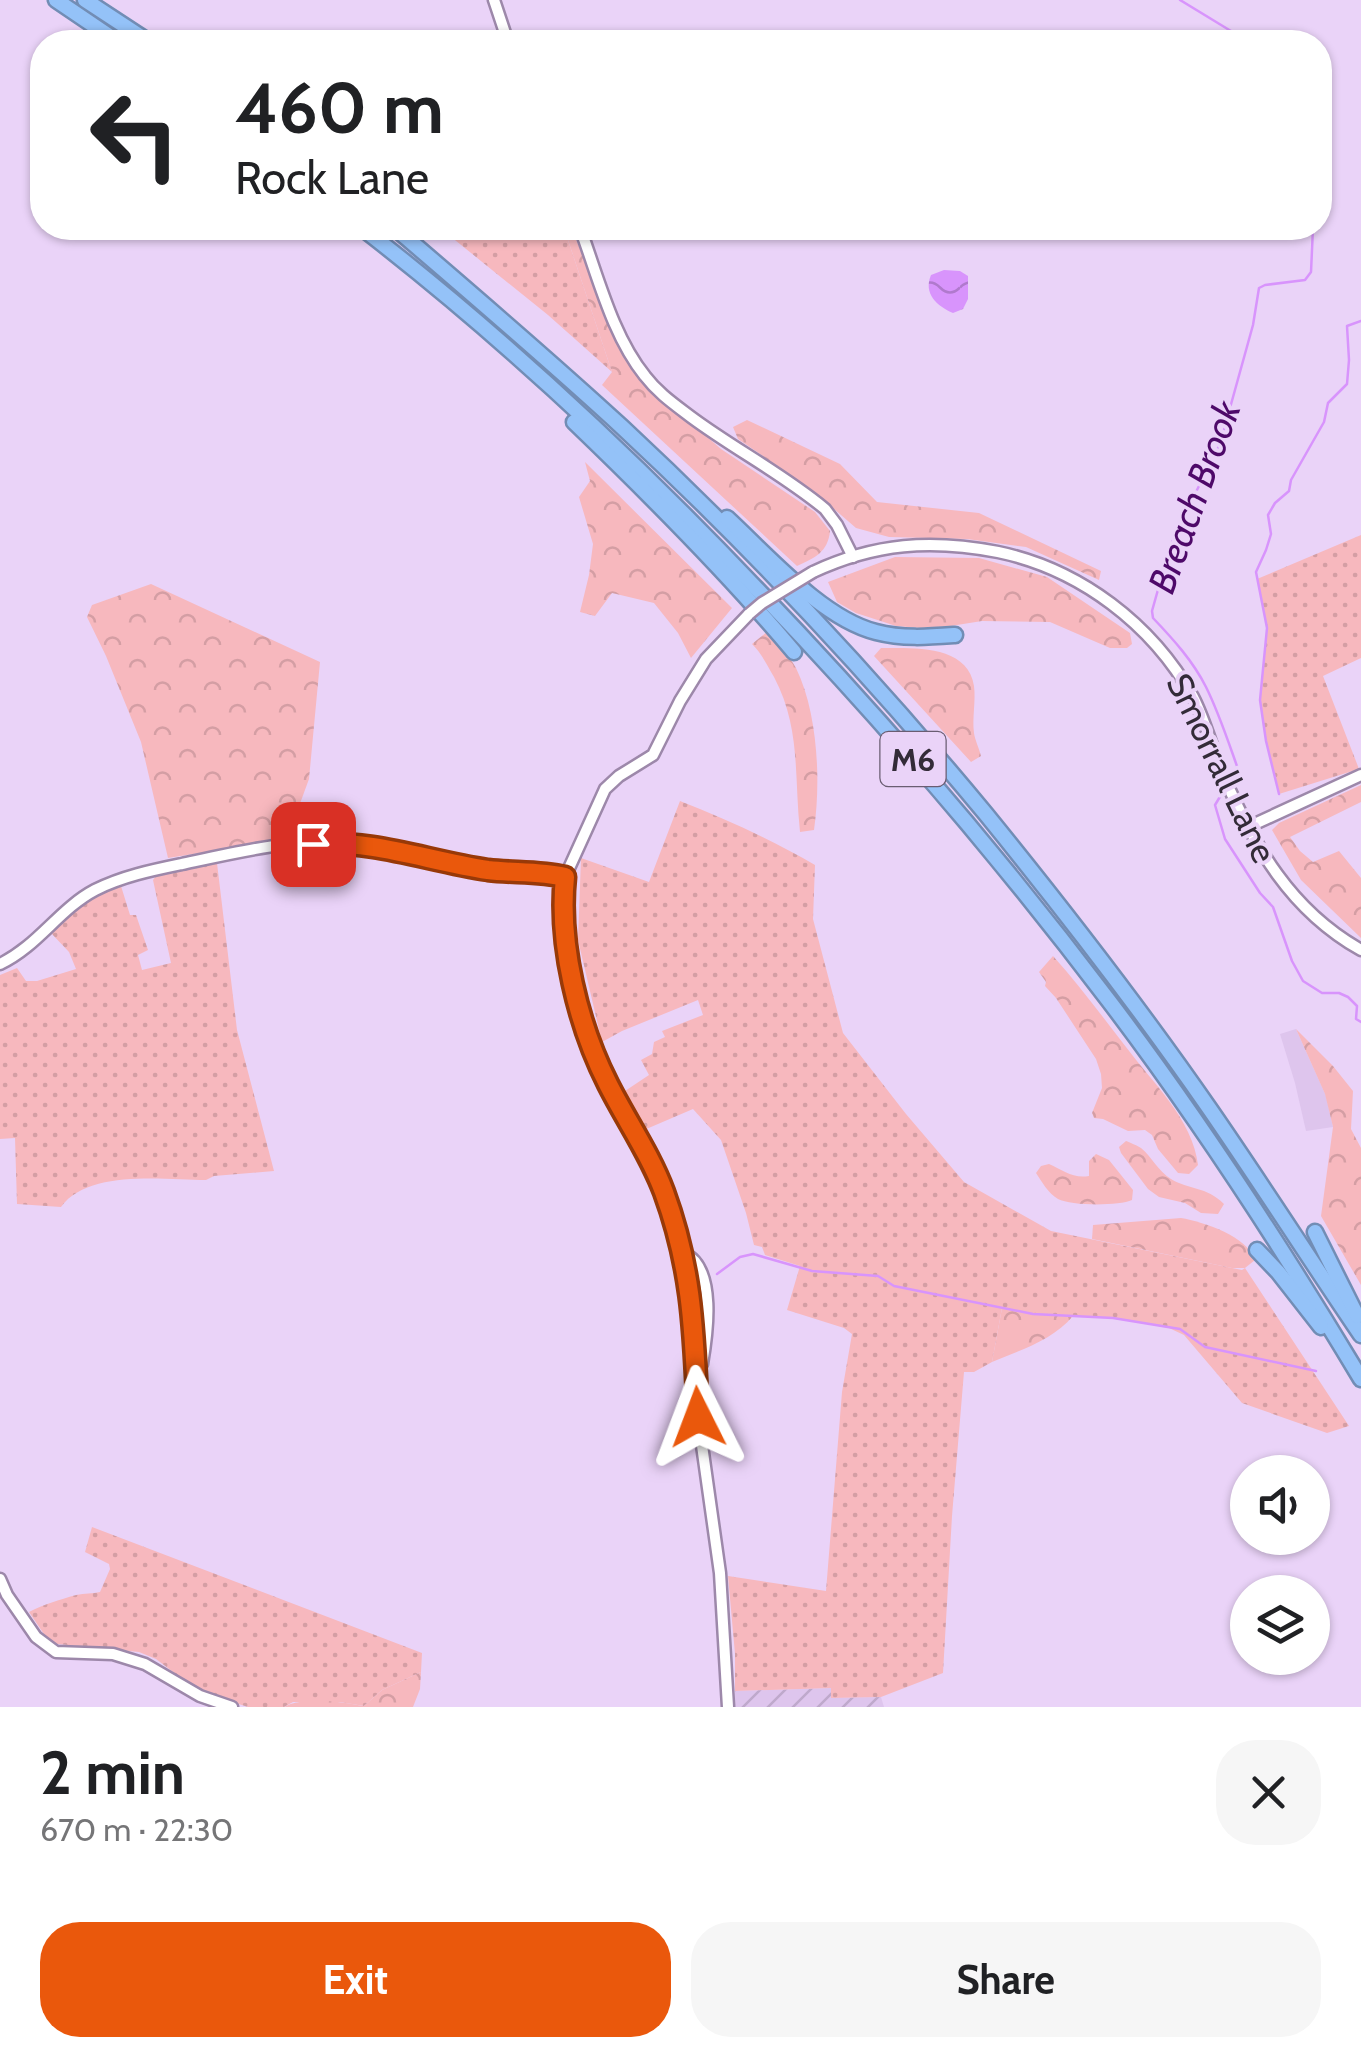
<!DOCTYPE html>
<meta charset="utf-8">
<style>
body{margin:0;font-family:Cabin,sans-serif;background:#f6f6f6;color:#202124;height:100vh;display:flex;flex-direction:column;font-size:38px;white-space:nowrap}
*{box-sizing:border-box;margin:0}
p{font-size:32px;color:#757577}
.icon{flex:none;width:55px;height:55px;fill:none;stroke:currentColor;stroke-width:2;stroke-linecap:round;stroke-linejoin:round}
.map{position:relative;height:1707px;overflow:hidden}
.side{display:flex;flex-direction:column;background:#fff;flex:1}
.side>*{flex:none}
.guide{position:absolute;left:30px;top:30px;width:1302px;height:210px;border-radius:40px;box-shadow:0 2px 8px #0004;background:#fff;color:#202124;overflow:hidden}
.buttons{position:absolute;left:1230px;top:1455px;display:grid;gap:20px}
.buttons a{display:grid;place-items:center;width:100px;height:100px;border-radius:50%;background:#fff;box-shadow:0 2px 8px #0004;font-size:50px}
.pin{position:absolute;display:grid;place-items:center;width:85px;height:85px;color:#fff;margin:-42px;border-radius:20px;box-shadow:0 5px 15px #0006}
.me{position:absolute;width:110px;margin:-55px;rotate:357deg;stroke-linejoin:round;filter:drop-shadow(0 0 8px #0008)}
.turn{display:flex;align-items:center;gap:35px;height:210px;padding:0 40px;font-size:45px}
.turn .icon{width:130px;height:130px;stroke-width:2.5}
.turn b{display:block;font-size:70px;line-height:85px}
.round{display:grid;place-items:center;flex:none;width:105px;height:105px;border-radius:40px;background:#f6f6f6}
.overview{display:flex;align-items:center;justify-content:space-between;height:170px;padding:0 40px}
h1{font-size:60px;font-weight:800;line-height:75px}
.primary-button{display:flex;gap:20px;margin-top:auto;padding:20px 40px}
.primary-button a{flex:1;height:115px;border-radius:40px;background:#ea580c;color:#fff;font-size:40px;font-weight:800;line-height:115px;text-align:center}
.primary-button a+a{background:#f6f6f6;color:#202124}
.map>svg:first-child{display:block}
</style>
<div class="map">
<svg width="1361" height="1707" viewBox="0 0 1361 1707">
<defs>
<pattern id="industrial-furrows" width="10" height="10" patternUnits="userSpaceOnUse" patternTransform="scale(2.5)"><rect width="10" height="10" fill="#dec5ed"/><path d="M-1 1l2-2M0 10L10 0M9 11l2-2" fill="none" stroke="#bfa9cc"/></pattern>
<pattern id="grass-dots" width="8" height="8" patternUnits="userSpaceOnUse" patternTransform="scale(2.5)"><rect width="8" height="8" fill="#f7b8be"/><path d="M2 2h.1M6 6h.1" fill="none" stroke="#d49ea4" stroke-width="1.8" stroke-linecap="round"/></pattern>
<pattern id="forest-crowns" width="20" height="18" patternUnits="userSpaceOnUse" patternTransform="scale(2.5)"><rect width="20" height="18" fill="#f7b8be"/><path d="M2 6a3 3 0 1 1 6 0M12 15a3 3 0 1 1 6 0" fill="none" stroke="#d49ea4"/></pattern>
<pattern id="water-waves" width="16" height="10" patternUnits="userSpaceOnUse" patternTransform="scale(2.5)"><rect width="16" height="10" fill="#d894fc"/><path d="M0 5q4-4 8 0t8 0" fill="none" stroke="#b079cd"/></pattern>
</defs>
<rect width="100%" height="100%" fill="#ead3f8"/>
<path fill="#dec5ed" d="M 1296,1029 L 1326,1096 L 1333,1127 L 1306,1131 L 1295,1083 L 1280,1034 Z"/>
<path fill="url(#industrial-furrows)" d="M 832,1688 L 831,1698 L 881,1697 L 884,1707 L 735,1707 L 735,1691 Z"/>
<g fill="url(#grass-dots)">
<path d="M 440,228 L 564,228 L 612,372 L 548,315 Z"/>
<path d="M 1361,535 L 1361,658 L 1323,676 L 1359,769 L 1279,794 L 1266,739 L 1260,700 L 1267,628 L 1257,579 Z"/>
<path d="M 680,801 C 726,819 772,840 815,865 L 813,919 L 843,1033 L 906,1114 L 964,1182 L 1051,1231 L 1242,1270 L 1245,1268 L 1349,1426 L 1327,1433 L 1242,1403 L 1184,1335 L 1169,1328 L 1113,1318 L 1033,1314 L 1002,1308 L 992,1362 L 974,1372 L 964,1372 L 952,1516 L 943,1673 L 881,1697 L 831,1698 L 831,1688 L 735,1691 L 735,1654 L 728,1576 L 826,1591 L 842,1392 L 852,1334 L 844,1328 L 787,1310 L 800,1266 L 765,1255 L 762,1247 L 754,1245 L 746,1213 L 721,1140 L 693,1109 L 644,1130 L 625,1091 L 649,1075 L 641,1060 L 652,1054 L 654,1042 L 665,1037 L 662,1031 L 703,1015 L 698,1000 L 622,1031 L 602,1042 L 578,940 L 581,858 L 649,882 Z"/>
<path d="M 217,863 L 237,1030 L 274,1171 L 214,1176 L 206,1180 C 164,1180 88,1169 61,1207 L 17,1204 L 15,1138 L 0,1139 L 0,975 L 17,968 L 26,981 L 37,981 L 76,969 L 69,952 L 51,933 L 88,899 L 121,886 L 130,915 L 136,915 L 148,950 L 138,955 L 142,970 L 171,963 L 153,880 L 156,876 Z"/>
<path d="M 92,1527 L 422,1653 L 421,1672 L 382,1690 L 364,1706 L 340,1702 L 293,1702 L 284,1707 L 248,1707 L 198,1691 L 156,1659 L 139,1652 L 57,1644 L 48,1640 L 29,1612 C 44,1604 59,1600 76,1595 C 85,1593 92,1594 100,1592 L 110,1569 L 109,1564 L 85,1552 Z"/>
</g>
<g fill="url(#forest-crowns)">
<path d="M 564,228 L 571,228 L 633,372 L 721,449 L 815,512 L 830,531 C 828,552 815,558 797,566 L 602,385 L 612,372 Z"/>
<path d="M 747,420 L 840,464 L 877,502 L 979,513 L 1101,571 L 1099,580 L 1026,547 L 967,539 L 889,537 L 856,528 L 811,489 L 738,439 L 733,427 Z"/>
<path d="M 585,462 L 732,608 L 691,658 L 678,633 L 654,603 L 612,593 L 595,616 L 580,612 L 589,575 L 593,544 L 579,497 L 590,481 Z"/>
<path d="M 895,557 L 979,558 L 1047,577 L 1130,633 L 1132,644 L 1127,648 L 1110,648 L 1050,622 L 982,621 L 932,629 L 896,626 L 856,613 L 837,602 L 828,582 Z"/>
<path d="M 151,584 L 320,662 L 309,779 L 287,839 L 168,858 L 141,742 L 106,656 L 87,617 L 92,605 Z"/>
<path d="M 768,631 C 777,643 789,655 796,668 C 818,713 821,782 814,830 L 800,832 C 794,776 801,728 774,677 C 767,665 762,654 752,644 Z"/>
<path d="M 881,648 C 912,648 968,644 974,686 C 976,701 972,718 974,733 C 975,740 979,748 981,756 L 971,762 L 874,656 Z"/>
<path d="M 1361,785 L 1361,802 L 1290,837 L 1300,851 L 1313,862 L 1339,851 L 1361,878 L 1361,938 L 1301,880 L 1272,830 L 1279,823 Z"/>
<path d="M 1053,956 C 1079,985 1102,1016 1126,1047 C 1152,1082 1193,1120 1198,1165 L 1189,1174 L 1178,1173 L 1158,1149 L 1152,1135 L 1145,1130 L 1128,1131 L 1103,1119 L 1094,1118 L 1092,1113 L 1102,1088 L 1101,1074 L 1096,1059 L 1056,998 L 1045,986 L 1046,982 L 1039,972 Z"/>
<path d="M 1296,1029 L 1333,1066 L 1353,1091 L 1351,1129 L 1361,1148 L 1361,1285 L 1321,1216 L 1333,1127 L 1325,1094 Z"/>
<path d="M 1126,1141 C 1127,1141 1140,1147 1141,1148 C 1152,1157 1158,1171 1171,1179 C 1189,1190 1206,1186 1224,1204 L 1218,1214 L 1201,1213 L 1185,1203 L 1159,1197 L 1148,1189 L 1121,1153 L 1119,1147 Z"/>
<path d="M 1096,1154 L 1109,1160 L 1133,1190 L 1132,1200 C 1119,1206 1071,1206 1058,1199 C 1048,1193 1042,1182 1036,1173 L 1041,1166 L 1049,1164 C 1063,1170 1073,1179 1089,1176 L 1089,1161 Z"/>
<path d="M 1181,1218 C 1204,1222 1247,1236 1255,1260 L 1245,1268 L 1232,1268 L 1092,1239 L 1093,1225 Z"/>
<path d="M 1002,1308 L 1033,1314 L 1073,1316 C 1053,1340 1021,1350 992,1362 Z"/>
<path d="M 421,1672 L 420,1689 L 413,1707 L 284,1707 C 303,1696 342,1702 364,1706 L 382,1690 Z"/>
</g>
<path fill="url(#water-waves)" d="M 944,270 L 960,271 L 968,276 L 968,299 L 963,309 L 953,313 C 937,306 923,294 931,275 Z"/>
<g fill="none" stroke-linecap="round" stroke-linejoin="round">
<g stroke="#d894fc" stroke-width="2.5">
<path d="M 1180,0 L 1249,42"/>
<path d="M 1231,779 L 1238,769 C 1228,741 1219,713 1206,687 C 1193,661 1173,639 1153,618 L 1152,611 L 1170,547 L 1180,524 L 1220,444 L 1253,325 L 1259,288 L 1265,285 L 1305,280 L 1311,272 L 1313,228"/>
<path d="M 1224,790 L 1215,805 L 1225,839 L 1260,893 L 1273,907 L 1292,961 L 1303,981 L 1322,993 L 1339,993 L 1348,997 L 1357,1006 L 1356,1019 L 1361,1022"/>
<path d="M 1279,794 L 1266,741 L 1260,700 L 1267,628 L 1256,572 L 1266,550 L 1271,534 L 1268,515 L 1275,503 L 1289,491 L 1291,480 L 1324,422 L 1328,403 L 1347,384 L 1349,360 L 1347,326 L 1361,321"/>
<path d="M 717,1274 L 740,1257 L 753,1254 L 812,1271 L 878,1276 L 894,1286 L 1033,1314 L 1113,1318 L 1180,1329 L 1205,1347 L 1316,1371"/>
</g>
<defs>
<g id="minor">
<path d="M 494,0 L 508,42"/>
<path d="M 580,228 C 598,276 612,335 645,376 C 658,393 674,404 691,417 C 734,449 783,474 825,509 L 837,525 L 853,557"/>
<path d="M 813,572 C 875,543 931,539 998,552 C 1080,569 1152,624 1193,697 C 1206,722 1212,749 1223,775 C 1255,847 1290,910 1361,950"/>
<path d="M 1248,827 L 1361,775"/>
<path d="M 0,964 C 38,946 59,909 95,890 C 123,876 153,870 182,864 C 233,853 296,838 348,842 C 396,847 442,864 489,870 C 514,873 541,871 565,877"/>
<path d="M 684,1253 C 717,1268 707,1335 702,1364 L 696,1370"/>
<path d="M 0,1579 L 7,1595 L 36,1637 L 56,1652 L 113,1654 L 145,1664 L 200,1696 L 232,1707"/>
<path d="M 728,1707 L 720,1573 L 698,1417 L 694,1326 L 688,1276 L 676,1226 L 662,1187 L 602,1073 L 584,1027 L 568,951 L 563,897 L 565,877 L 605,789 L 619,776 L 653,755 L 680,701 L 706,659 L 749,614"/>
</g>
<g id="highway">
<path d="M 56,0 L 118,42"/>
<path d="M 85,0 L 149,42"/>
<path d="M 362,228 C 502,336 632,458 754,586 C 880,717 999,856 1109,1001 C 1201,1122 1283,1249 1361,1379"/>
<path d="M 395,228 C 471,293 548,359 622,427 C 751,547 873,678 985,813 C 1063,909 1139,1007 1209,1108 C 1261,1183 1310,1260 1361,1335"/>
<path d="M 574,422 C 650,495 726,571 794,652"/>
<path d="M 727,518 C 767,555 823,619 876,632 C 903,639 928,637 955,635"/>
<path d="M 1315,1232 L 1357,1316"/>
<path d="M 1257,1250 L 1278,1272 L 1321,1327"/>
</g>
</defs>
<use href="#minor" stroke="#9d88aa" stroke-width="15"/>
<use href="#highway" stroke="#728db5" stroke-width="19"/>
<use href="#minor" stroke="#fff" stroke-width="10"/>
<use href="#highway" stroke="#94c2f8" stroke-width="14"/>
<defs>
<path id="minor-bridge" d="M 749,614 L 762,603 L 813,572"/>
</defs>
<use href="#minor-bridge" stroke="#9d88aa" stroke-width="15" stroke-linecap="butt"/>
<use href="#minor-bridge" stroke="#fff" stroke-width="10"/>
</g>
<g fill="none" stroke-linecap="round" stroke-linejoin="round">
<defs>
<path id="route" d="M 313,844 C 376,840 427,861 488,870 C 513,873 540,871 565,877 C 558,943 578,1025 608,1084 C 626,1120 650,1154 664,1192 C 693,1271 694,1335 698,1417"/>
</defs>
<use href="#route" stroke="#983908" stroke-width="25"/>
<use href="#route" stroke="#ea580c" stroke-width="18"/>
</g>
<g text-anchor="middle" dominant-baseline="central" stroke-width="8" stroke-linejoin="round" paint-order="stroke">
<rect fill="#ead3f8" stroke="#6a5d72" stroke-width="2.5" x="880.5" y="732" width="65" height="54" rx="8"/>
<g font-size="32" font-weight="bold" fill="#332b38">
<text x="913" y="759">M6</text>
</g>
<g font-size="35" fill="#332b38" stroke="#ead3f8">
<text transform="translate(1222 768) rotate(64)">Smorrall Lane</text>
</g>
<g font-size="38" font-style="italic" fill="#4e0969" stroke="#ead3f8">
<text transform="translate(1194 497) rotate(-70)">Breach Brook</text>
</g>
</g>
</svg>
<div class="buttons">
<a><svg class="icon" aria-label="sound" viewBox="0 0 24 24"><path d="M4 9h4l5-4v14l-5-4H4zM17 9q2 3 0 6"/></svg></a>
<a><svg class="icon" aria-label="layers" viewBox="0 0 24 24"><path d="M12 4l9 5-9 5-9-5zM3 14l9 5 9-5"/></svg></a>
</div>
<div class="pin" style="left:313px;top:844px;background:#d93025"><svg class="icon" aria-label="arrive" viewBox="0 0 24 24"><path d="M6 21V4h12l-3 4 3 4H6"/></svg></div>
<svg class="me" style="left:698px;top:1417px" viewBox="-20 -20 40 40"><path d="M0-17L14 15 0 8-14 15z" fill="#ea580c" stroke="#fff" stroke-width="4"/></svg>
<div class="guide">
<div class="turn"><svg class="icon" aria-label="left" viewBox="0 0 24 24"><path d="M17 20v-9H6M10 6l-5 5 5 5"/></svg><div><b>460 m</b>Rock Lane</div></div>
</div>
</div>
<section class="side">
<div class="overview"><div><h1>2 min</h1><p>670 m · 22:30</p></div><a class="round"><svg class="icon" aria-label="close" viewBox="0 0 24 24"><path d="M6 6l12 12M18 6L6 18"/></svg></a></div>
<div class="primary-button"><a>Exit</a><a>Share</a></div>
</section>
